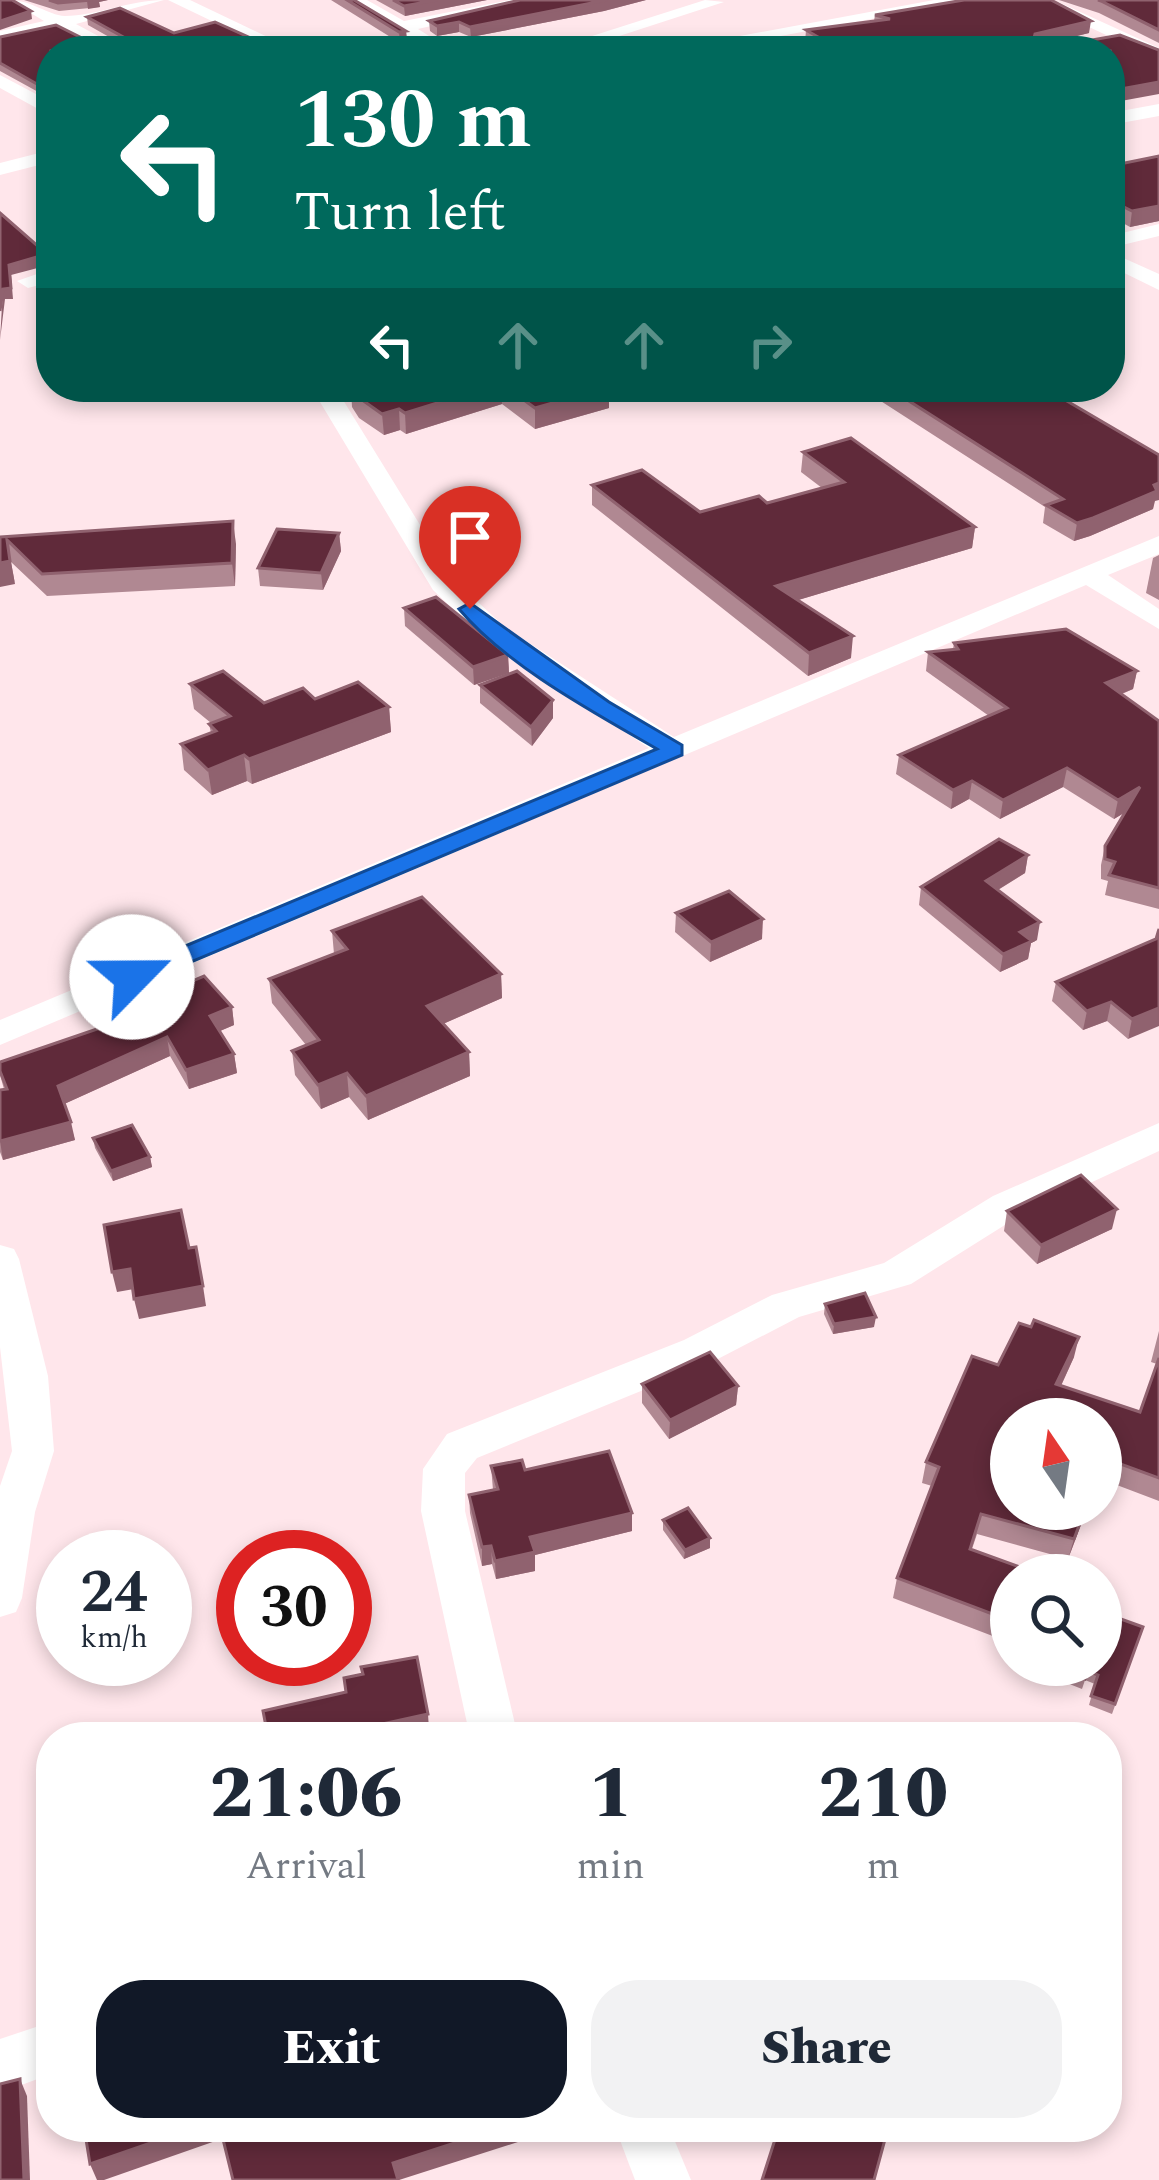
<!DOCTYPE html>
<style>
body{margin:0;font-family:Spectral,serif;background:#f2f2f3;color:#1f2937;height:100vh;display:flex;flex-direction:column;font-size:45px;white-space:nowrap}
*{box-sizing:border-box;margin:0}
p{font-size:39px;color:#747a83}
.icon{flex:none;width:66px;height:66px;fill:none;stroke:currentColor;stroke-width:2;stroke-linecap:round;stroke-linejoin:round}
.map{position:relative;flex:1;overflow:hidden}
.side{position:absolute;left:36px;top:1722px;width:1086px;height:420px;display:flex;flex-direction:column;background:#fff;border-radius:48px;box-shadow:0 6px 18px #0003}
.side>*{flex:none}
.hud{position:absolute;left:36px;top:36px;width:1089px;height:366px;border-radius:48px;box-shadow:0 6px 18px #0003;background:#00695c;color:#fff;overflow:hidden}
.needle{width:78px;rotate:347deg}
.controls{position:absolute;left:990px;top:1398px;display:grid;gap:24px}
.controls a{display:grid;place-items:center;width:132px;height:132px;border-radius:50%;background:#fff;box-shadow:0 6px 18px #0003;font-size:60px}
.speed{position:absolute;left:36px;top:1530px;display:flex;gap:24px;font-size:60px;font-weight:700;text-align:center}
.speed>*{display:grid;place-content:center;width:156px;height:156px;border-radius:50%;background:#fff;box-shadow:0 6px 18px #0003;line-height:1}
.speed small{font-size:30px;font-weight:400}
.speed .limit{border:18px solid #d22;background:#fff;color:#111}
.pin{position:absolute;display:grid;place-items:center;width:102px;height:102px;color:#fff;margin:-123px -51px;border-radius:50% 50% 50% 0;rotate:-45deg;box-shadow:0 0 12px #0007}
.pin .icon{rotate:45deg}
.me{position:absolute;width:132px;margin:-66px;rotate:67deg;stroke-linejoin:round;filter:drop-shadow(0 0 9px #0008)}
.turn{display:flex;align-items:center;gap:42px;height:252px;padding:0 60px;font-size:54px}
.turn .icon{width:156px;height:156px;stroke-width:2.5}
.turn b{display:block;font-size:84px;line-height:102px}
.lanes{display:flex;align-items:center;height:114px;padding:0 60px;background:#0003;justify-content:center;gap:60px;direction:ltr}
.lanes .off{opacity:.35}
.eta{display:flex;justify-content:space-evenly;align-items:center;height:204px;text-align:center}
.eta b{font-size:72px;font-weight:800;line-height:84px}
.button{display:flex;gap:24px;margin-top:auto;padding:24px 60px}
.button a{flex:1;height:138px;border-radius:48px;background:#111827;color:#fff;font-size:48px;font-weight:800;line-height:138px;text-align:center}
.button a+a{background:#f2f2f3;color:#1f2937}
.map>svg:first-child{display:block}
</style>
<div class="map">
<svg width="1159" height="2180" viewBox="0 0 1159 2180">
<rect width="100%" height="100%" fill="#ffe6eb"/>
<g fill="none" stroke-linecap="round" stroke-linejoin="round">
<g fill="#fff" fill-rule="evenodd">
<path d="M 9,0 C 32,0 47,15 65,16 C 96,16 130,0 164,0 L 76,24 L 126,51 L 103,51 L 58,28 L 0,41 L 0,31 L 44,21 Z"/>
<path d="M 168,0 L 190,0 L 297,51 L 274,51 Z"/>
<path d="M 347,0 L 367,0 L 404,21 L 510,0 L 543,0 L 418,29 L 453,51 L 431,51 Z"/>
<path d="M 705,0 L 724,2 L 573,51 L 545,51 Z"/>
<path d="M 934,0 L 972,0 L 727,46 L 732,51 L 711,51 L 702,43 Z"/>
<path d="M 1032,0 L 1054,0 L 1159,48 L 1159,60 Z"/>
<path d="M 0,75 L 51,102 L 51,116 L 0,88 Z"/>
<path d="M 1159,104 L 1159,116 L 1110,125 L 1110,113 Z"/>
<path d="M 51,150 L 51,162 L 0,175 L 0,163 Z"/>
<path d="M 1159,224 L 1159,236 L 1110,248 L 1110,236 Z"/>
<path d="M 1110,252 L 1159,274 L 1159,290 L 1110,266 Z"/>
<path d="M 51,269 L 51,282 L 28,288 L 17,281 Z"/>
<path d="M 311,387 L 335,387 L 454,580 L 506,628 L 674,737 L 1159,536 L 1159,554 L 1108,575 L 1159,609 L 1159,629 L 1086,585 L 0,1045 L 0,1020 L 649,748 L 486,640 L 433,590 Z"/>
<path d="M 1159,1123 L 1159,1151 L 1019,1216 L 911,1284 L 799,1317 L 712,1362 L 477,1458 L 465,1473 L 465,1511 L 518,1737 L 470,1737 L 421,1511 L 423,1469 L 447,1434 L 684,1340 L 772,1295 L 884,1263 L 993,1196 Z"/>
<path d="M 0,1245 L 14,1249 L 19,1259 L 48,1376 L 54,1451 L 35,1512 L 22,1598 L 16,1612 L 0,1617 L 0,1486 L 12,1451 L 0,1347 Z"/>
<path d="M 51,2022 L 51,2074 L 0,2093 L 0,2039 Z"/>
<path d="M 615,2127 L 669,2127 L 691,2180 L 635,2180 Z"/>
</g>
</g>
<g fill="#b08892">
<path d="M 24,0 L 108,0 L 99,2 L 100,7 L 59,11 Z"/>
<path d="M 331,0 L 354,0 L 406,31 L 407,41 L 400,43 Z"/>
<path d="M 376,0 L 487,0 L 405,16 Z"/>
<path d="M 520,0 L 646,0 L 604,11 L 471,37 L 459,32 L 437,36 L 430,31 L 429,21 Z"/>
<path d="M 1059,0 L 1159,0 L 1159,43 L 1099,13 Z"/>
<path d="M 875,15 L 1089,33 L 1051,42 L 1110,51 L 819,51 L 805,43 L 806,30 L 874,21 Z"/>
<path d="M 87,17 L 174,33 L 271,47 L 271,50 L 51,51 L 51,99 L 0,71 L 0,37 L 100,47 L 125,47 L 125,46 L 88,25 Z"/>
<path d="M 1159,156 L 1159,221 L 1130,227 L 1110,216 L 1110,166 Z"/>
<path d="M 351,387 L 637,387 L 609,394 L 609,408 L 535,429 L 502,404 L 406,434 L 400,430 L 384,435 L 359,418 L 352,407 Z"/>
<path d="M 859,387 L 1043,387 L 1154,501 L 1153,509 L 1090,536 L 1074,541 L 1043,523 L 1045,507 Z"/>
<path d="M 803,452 L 975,527 L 972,548 L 798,600 L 851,658 L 808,676 L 592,505 L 592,485 L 700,512 L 767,503 L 822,488 L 801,472 Z"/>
<path d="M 339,533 L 341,551 L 323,590 L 260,586 L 258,568 Z"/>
<path d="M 0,537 L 236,544 L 235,586 L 47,596 L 11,562 L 15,584 Z"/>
<path d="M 1159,555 L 1159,600 L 1146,593 L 1153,558 Z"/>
<path d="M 404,608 L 508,655 L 509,673 L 474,685 L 405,626 Z"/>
<path d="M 954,643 L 1137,671 L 1133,689 L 1122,694 L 1159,721 L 1159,909 L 1105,895 L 1108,881 L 1101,879 L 1101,865 L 1105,846 L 1125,812 L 1114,819 L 1063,787 L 1000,819 L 969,799 L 951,809 L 896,774 L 899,755 L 989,716 L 926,671 L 928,652 L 953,649 Z"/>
<path d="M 190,684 L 264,703 L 315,699 L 389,707 L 391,732 L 252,784 L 247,781 L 212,795 L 184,770 L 181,744 L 211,733 L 209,724 L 211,723 L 194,709 Z"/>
<path d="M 480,685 L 553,718 L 532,746 L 480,703 Z"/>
<path d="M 1028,855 L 1025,873 L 998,890 L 1037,940 L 1031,943 L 1028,959 L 1000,972 L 919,905 L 921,887 Z"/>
<path d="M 676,913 L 762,939 L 710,962 L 675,932 Z"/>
<path d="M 332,931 L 501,974 L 502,998 L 443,1024 L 469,1052 L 470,1076 L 368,1120 L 349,1097 L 321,1109 L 295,1075 L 292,1051 L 306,1045 L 272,1003 L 269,979 L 334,954 Z"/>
<path d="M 1156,939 L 1128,1039 L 1107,1021 L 1083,1030 L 1052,1001 L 1056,982 Z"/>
<path d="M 169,991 L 232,1007 L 234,1025 L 220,1031 L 234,1054 L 237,1073 L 189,1089 L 170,1056 L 64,1104 L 75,1140 L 3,1160 L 0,1152 L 0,1090 L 4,1089 L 0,1075 L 0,1062 L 100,1028 L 170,998 Z"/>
<path d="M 93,1138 L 150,1157 L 152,1167 L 113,1181 L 95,1148 Z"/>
<path d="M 1007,1211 L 1112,1229 L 1037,1264 L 1004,1231 Z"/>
<path d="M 825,1304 L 874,1327 L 833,1334 L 824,1314 Z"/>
<path d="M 1159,1331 L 1159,1501 L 1101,1479 L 1101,1419 L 1011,1509 L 1087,1509 L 1068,1559 L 977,1534 L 972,1549 L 1011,1575 L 1011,1643 L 893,1598 L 897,1578 L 932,1486 L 922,1483 L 926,1462 L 998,1365 L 1074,1357 L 1061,1386 L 1140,1412 L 1157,1364 L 1151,1362 Z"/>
<path d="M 642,1384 L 738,1386 L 736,1405 L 669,1439 L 642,1403 Z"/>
<path d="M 491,1466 L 525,1470 L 632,1513 L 632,1531 L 535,1555 L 535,1571 L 496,1579 L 492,1564 L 482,1566 L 470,1513 L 469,1495 L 493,1490 Z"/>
<path d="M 663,1520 L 710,1548 L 684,1559 L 663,1530 Z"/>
<path d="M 1143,1627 L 1112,1714 L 1089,1705 L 1095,1684 L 1085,1680 L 1082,1689 L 1044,1674 L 1046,1665 L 1108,1647 Z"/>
</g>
<g fill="#90626f">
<path d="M 92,0 L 108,0 L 99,2 L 100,7 L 88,9 L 87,1 Z"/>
<path d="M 437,0 L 487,0 L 405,16 L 404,6 Z"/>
<path d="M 607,0 L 646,0 L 604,11 L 471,37 L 470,27 Z"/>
<path d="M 31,11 L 32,19 L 0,30 L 0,21 Z"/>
<path d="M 1091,21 L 1089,33 L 1033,47 L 1035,34 Z"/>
<path d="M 459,22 L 459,32 L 437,36 L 437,26 Z"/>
<path d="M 406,31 L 407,41 L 400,43 L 399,32 Z"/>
<path d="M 1159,82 L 1159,94 L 1110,103 L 1110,91 Z"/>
<path d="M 1159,206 L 1159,221 L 1130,227 L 1132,211 Z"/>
<path d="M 47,254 L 49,265 L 11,275 L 13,299 L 5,299 L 0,340 L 3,289 L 9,265 Z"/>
<path d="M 489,387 L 501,387 L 502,404 L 406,434 L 405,413 Z"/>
<path d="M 595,387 L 637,387 L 609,394 L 609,408 L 535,429 L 535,408 Z"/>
<path d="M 399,409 L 400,430 L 384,435 L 382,414 Z"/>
<path d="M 1159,483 L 1159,500 L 1155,501 L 1153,509 L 1090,536 L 1074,541 L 1077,523 Z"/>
<path d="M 233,521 L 236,544 L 235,586 L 232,563 Z"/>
<path d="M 975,527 L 972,548 L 775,607 L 776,586 Z"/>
<path d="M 339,533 L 341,551 L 323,590 L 321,573 Z"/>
<path d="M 7,540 L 15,584 L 0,587 L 0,563 Z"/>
<path d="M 853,636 L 851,658 L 808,676 L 809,653 Z"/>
<path d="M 508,655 L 509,673 L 474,685 L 473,667 Z"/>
<path d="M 1137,671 L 1133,689 L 1103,701 L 1106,683 Z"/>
<path d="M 553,700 L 553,718 L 532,746 L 531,727 Z"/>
<path d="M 389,707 L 391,732 L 252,784 L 249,759 Z"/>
<path d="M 244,755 L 247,781 L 212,795 L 208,770 Z"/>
<path d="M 1067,768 L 1063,787 L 1000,819 L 1003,800 Z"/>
<path d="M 972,781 L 969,799 L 951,809 L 953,790 Z"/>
<path d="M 1140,787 L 1136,806 L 1114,819 L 1118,800 Z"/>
<path d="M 1028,855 L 1025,873 L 983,899 L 986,881 Z"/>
<path d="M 763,919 L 762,939 L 710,962 L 711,942 Z"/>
<path d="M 1040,922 L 1037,940 L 1031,943 L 1028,959 L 1000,972 L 1003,954 L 1020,932 Z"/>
<path d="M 501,974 L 502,998 L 429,1030 L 427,1006 Z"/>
<path d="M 1111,1002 L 1107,1021 L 1083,1030 L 1087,1011 Z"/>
<path d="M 232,1007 L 234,1025 L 213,1034 L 210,1016 Z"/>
<path d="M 1159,1008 L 1159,1026 L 1128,1039 L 1132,1019 Z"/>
<path d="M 167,1037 L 170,1056 L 62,1105 L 58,1086 Z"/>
<path d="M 469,1052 L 470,1076 L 368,1120 L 366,1096 Z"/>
<path d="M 234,1054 L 237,1073 L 189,1089 L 186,1070 Z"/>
<path d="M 347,1073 L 349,1097 L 321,1109 L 318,1085 Z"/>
<path d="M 71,1122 L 75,1140 L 3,1160 L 0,1141 Z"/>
<path d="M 150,1157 L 152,1167 L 113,1181 L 111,1171 Z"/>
<path d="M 1117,1209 L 1112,1229 L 1037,1264 L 1041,1245 Z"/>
<path d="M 130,1269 L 134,1289 L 117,1292 L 112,1272 Z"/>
<path d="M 203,1286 L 206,1306 L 139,1319 L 134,1299 Z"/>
<path d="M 876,1317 L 874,1327 L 833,1334 L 834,1324 Z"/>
<path d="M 1079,1337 L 1074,1357 L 1052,1405 L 1056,1384 Z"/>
<path d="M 738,1386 L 736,1405 L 669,1439 L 670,1420 Z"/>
<path d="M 1085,1509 L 1087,1509 L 1068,1559 L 1074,1539 Z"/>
<path d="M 632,1513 L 632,1531 L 535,1555 L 535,1571 L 496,1579 L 495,1561 L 530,1537 Z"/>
<path d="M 710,1538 L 710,1548 L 684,1559 L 685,1550 Z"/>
<path d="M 491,1546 L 492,1564 L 482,1566 L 482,1547 Z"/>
<path d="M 428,1714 L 429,1729 L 393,1737 L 323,1737 Z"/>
<path d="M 20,2079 L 27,2096 L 30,2180 L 24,2180 Z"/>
<path d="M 197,2127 L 220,2127 L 224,2138 L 104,2180 L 97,2180 L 90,2164 Z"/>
<path d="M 504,2127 L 521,2127 L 521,2141 L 399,2180 L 393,2163 Z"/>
</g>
<g fill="#602a3a" stroke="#90626f" stroke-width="3">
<path d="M 0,0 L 12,0 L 31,11 L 0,21 Z"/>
<path d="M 49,0 L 92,0 L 58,3 Z"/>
<path d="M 347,0 L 354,0 L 406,31 L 399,32 Z"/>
<path d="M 393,0 L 437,0 L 404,6 Z"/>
<path d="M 520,0 L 607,0 L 470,27 L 459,22 L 437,26 L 429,21 Z"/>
<path d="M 964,0 L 1051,0 L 1091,21 L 1035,34 L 1033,42 L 1075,43 L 1120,35 L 1159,50 L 1159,82 L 1110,91 L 1110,51 L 842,51 L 806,30 L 890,19 L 875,15 Z"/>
<path d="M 1098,0 L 1159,0 L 1159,30 L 1101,1 Z"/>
<path d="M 120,8 L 174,33 L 215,22 L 271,47 L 266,48 L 273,51 L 51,51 L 51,92 L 0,63 L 0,37 L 56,25 L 100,47 L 125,47 L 127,39 L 87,17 Z"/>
<path d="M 1159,156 L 1159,206 L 1132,211 L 1110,200 L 1110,166 Z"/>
<path d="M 0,213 L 47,254 L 9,265 L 11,288 L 3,289 L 0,311 Z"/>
<path d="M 352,387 L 489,387 L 405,413 L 399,409 L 382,414 L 358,397 Z"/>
<path d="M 506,387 L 609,387 L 535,408 Z"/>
<path d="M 887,387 L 1043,387 L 1159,455 L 1159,483 L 1154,485 L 1157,491 L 1093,518 L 1077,523 L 1046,505 L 1063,499 Z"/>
<path d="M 851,438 L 975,527 L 776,586 L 853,636 L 809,653 L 592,485 L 642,470 L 700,512 L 759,496 L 767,503 L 844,482 L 803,452 Z"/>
<path d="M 233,521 L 232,563 L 42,574 L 7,540 L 10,561 L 0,563 L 0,537 Z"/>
<path d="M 277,529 L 339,533 L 321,573 L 258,568 Z"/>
<path d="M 436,597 L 508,655 L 473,667 L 404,608 Z"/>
<path d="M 1066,629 L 1137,671 L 1106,683 L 1159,721 L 1159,888 L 1109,875 L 1115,862 L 1105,859 L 1105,846 L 1140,787 L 1118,800 L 1067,768 L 1003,800 L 972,781 L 953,790 L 899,755 L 1007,708 L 928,652 L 958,649 L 954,643 Z"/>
<path d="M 223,671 L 264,703 L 303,688 L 315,699 L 358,682 L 389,707 L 249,759 L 244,755 L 208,770 L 181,744 L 216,731 L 209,724 L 230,716 L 190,684 Z"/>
<path d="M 517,671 L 553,700 L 531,727 L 480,685 Z"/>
<path d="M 999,839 L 1028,855 L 986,881 L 1040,922 L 1020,932 L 1032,941 L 1003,954 L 921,887 Z"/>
<path d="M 729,891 L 763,919 L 711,942 L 676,913 Z"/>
<path d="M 422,897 L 501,974 L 427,1006 L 469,1052 L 366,1096 L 347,1073 L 318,1085 L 292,1051 L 319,1040 L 269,979 L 347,949 L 332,931 Z"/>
<path d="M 1159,929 L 1159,1008 L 1132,1019 L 1111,1002 L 1087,1011 L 1056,982 L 1156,939 Z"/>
<path d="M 204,976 L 232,1007 L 210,1016 L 234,1054 L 186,1070 L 167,1037 L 58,1086 L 71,1122 L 0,1141 L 0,1090 L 7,1089 L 0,1071 L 0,1062 L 100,1028 L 174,996 L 169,991 Z"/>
<path d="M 132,1125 L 150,1157 L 111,1171 L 93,1138 Z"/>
<path d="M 1081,1175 L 1117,1209 L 1041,1245 L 1007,1211 Z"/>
<path d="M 181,1210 L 189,1248 L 196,1247 L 203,1286 L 134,1299 L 130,1269 L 112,1272 L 104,1225 Z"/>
<path d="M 865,1293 L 876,1317 L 834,1324 L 825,1304 Z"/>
<path d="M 1034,1320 L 1079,1337 L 1056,1384 L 1140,1412 L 1159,1358 L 1159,1478 L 1104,1458 L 1101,1465 L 1101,1419 L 1011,1419 L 1011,1509 L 1085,1509 L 1074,1539 L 981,1514 L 970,1549 L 1042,1575 L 1011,1575 L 1011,1621 L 897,1578 L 939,1467 L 926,1462 L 972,1356 L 998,1365 L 1019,1323 L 1031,1327 Z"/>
<path d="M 710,1352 L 738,1386 L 670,1420 L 642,1384 Z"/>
<path d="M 609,1451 L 632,1513 L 530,1537 L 535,1552 L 495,1561 L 491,1546 L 482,1547 L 469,1495 L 498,1489 L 491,1466 L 522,1460 L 525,1470 Z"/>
<path d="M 688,1508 L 710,1538 L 685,1550 L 663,1520 Z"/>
<path d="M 1118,1618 L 1143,1627 L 1115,1704 L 1091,1696 L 1098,1675 L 1088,1671 L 1085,1679 L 1048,1665 L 1101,1665 L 1101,1645 L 1108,1647 Z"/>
<path d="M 417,1657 L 428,1714 L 323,1737 L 268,1737 L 263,1711 L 346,1692 L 344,1678 L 363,1674 L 361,1667 Z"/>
<path d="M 51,1878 L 51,1952 L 38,1881 Z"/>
<path d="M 20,2079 L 24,2180 L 0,2180 L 0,2084 Z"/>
<path d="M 84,2127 L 197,2127 L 90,2164 Z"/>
<path d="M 220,2127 L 504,2127 L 393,2163 L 398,2180 L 233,2180 Z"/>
<path d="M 779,2127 L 875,2127 L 887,2132 L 874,2180 L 762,2180 Z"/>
</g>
<path fill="#1a73e8" stroke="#114b97" stroke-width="3" d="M 470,603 L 609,702 L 682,745 L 682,755 L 141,983 L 123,983 L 119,977 L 123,972 L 657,749 C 593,712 507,666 459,609 Z"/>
</svg>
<div class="controls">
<a><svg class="needle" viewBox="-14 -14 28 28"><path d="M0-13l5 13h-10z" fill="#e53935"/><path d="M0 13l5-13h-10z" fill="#747a83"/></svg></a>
<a><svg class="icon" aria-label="search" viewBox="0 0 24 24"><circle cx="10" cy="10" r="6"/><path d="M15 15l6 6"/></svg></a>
</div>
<div class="speed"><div>24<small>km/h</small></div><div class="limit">30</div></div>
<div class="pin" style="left:470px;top:609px;background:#d93025"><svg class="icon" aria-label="arrive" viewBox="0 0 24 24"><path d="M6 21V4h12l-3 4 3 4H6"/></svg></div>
<svg class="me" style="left:132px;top:977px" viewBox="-20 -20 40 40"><circle r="19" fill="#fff"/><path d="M0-13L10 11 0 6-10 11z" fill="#1a73e8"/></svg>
<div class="hud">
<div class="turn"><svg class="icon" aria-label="left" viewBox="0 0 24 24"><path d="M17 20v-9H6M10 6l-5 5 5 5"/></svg><div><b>130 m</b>Turn left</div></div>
<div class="lanes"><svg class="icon" aria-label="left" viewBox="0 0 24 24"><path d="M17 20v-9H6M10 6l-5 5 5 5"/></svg><svg class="icon off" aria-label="ahead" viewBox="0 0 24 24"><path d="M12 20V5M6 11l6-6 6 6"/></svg><svg class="icon off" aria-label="ahead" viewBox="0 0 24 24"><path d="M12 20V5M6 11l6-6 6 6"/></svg><svg class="icon off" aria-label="right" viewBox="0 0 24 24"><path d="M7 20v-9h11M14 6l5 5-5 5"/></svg></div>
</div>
<section class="side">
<div class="eta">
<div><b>21:06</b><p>Arrival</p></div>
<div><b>1</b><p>min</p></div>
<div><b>210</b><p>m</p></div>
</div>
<div class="button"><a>Exit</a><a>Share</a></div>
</section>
</div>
